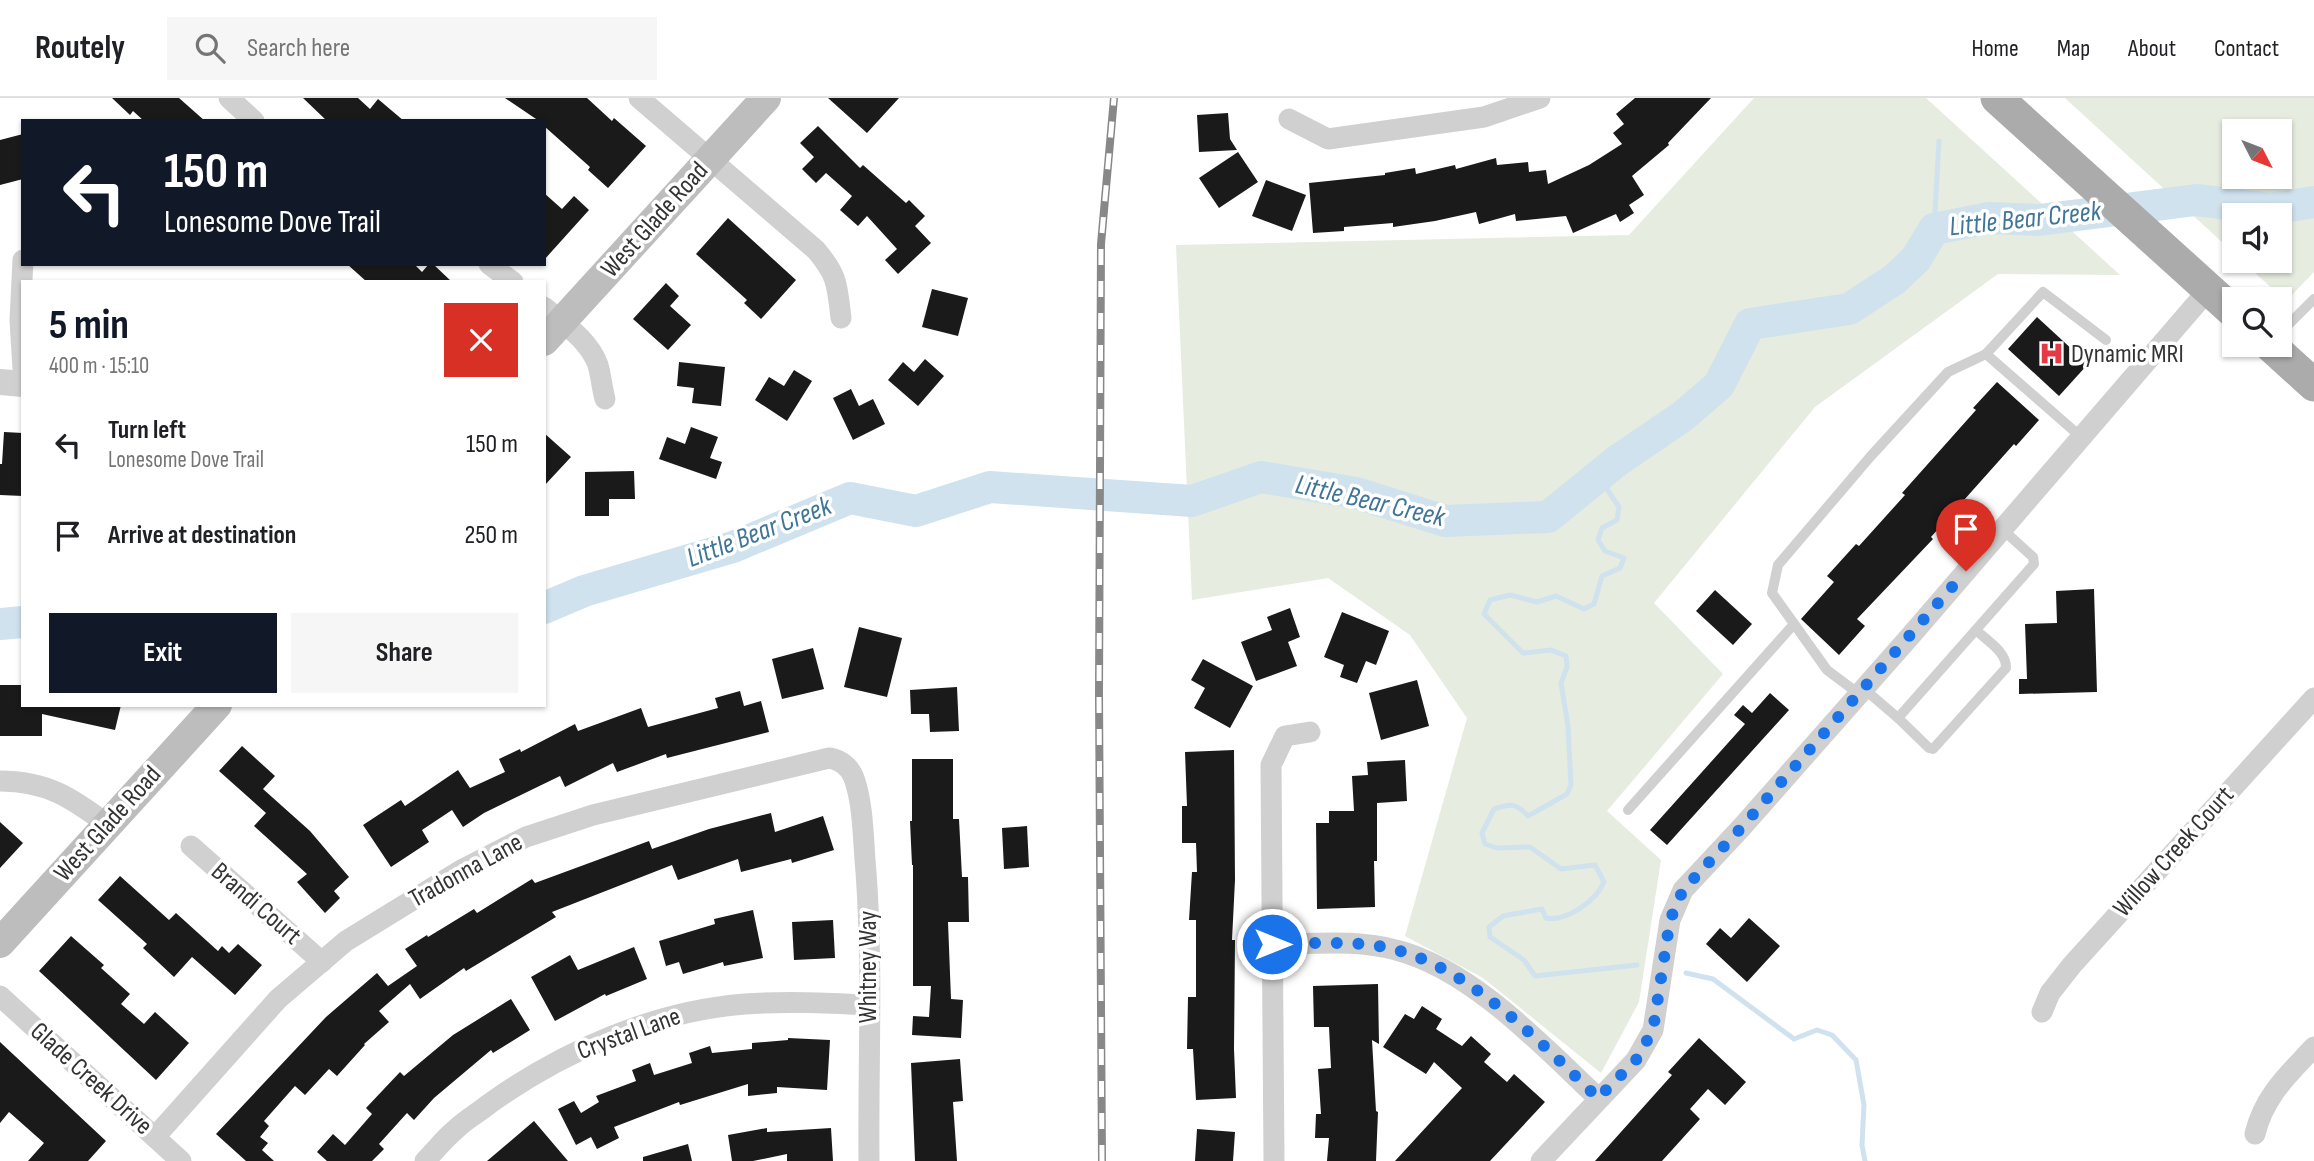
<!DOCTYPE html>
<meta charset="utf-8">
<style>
body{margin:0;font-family:"Sofia Sans Condensed",sans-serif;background:#f6f6f6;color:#202124;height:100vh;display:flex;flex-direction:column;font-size:26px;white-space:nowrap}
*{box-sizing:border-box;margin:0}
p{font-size:23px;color:#757577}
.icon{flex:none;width:38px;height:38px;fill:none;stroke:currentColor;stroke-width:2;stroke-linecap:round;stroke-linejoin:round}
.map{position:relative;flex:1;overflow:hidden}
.panel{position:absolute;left:21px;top:182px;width:525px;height:427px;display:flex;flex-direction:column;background:#fff;border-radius:0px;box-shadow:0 2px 5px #0004}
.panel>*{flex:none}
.banner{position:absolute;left:21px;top:21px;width:525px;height:147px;border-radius:0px;box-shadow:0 2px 5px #0004;background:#111827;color:#fff;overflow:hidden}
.needle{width:46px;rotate:132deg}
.controls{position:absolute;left:2222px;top:21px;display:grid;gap:14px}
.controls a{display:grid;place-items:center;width:70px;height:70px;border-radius:0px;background:#fff;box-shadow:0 2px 5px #0004;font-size:35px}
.pin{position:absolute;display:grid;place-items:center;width:60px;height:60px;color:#fff;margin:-72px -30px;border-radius:50% 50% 50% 0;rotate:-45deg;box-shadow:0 0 7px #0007}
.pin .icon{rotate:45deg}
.me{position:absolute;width:77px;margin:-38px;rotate:90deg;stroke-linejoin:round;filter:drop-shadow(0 0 5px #0008)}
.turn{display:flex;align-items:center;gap:24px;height:147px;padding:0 28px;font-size:32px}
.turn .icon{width:91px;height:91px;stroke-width:2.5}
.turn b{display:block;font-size:49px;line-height:60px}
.round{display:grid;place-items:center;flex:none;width:74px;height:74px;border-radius:0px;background:#f6f6f6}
.overview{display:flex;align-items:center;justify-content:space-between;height:119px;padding:0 28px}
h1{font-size:42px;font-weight:700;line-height:52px;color:#111827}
.action{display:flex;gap:14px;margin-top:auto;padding:14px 28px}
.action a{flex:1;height:80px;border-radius:0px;background:#111827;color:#fff;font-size:28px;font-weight:700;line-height:80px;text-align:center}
.action a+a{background:#f6f6f6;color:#202124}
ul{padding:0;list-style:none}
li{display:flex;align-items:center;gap:21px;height:91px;padding:0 28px}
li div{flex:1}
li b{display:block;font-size:26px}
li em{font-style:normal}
header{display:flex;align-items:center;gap:42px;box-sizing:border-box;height:98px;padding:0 35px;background:#fff;border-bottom:2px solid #e0e0e0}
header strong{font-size:33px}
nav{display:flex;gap:38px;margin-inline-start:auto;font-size:24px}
.search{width:490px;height:63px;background:#f6f6f6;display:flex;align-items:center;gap:18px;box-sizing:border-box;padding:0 24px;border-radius:0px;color:#757577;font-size:26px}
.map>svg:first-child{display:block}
</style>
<header>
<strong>Routely</strong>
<div class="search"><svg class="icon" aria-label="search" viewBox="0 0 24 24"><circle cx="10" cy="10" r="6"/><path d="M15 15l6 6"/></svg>Search here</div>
<nav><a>Home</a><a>Map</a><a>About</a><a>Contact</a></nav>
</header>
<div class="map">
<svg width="2314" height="1063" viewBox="0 0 2314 1063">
<rect width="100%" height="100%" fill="#fff"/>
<g fill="#e6ecdf" fill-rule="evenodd">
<path d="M 1754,0 L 1926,0 L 2120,177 L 1998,176 L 1815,309 L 1654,505 L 1723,576 L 1607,713 L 1661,762 L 1639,904 L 1601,975 L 1483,880 L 1405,838 L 1467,620 L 1410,537 L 1328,480 L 1192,502 L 1176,147 L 1629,137 Z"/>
<path d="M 2065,0 L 2314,0 L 2314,174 L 2286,203 L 2242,163 L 2280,163 L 2280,117 L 2235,117 L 2235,156 ZM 2235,33 L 2280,33 L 2280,79 L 2235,79 Z"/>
</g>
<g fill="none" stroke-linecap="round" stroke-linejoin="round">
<g stroke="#cfe2ee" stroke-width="5">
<path d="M 1934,131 L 1939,43"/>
<path d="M 1598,378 L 1619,409 L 1617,422 L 1602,430 L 1598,442 L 1605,453 L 1624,460 L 1620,470 L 1602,478 L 1594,506 L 1584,511 L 1556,498 L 1537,504 L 1510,497 L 1490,502 L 1484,516 L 1523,555 L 1551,552 L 1566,558 L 1567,569 L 1561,585 L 1568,628 L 1571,687 L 1567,696 L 1528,718 C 1516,705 1511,705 1494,711 L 1482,735 L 1485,746 L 1497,750 L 1530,749 L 1561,771 L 1595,767 L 1604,784 C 1596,803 1566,824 1546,820 L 1542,811 L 1503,818 L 1489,829 L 1490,839 L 1524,862 L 1535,878 L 1637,867"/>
<path d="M 1686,875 L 1713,881 L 1794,941 L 1817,932 L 1832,937 L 1856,962 L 1864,1007 L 1862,1047 L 1865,1063"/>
</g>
<g stroke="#cfe2ee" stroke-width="32">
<path d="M 544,510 L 584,493 L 733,449 L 850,400 L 916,413 L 990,389 L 1192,403 L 1261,379 L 1356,395 L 1445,423 L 1548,419 L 1617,363 L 1683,318 L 1719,287 L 1750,226 L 1849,211 L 1895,181 L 1916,161 L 1934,131 L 1989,120 L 2039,122 L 2196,102 L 2270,111 L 2314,104"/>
<path d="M 0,526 L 23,524"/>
</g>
</g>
<g fill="#1a1a1a">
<path d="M 112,0 L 179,0 L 205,23 L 144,23 L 133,13 L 130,17 Z"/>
<path d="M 303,0 L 358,0 L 370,11 L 378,1 L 404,23 L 327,23 Z"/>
<path d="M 505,0 L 587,0 L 612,23 L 614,20 L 646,48 L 608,90 L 588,72 L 590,69 L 544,28 L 544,23 L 539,23 Z"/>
<path d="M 828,0 L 899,0 L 867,35 Z"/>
<path d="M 1635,0 L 1711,0 L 1668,45 L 1669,47 L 1632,78 L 1644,97 L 1629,107 L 1634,115 L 1620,124 L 1616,116 L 1573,135 L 1566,118 L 1516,123 L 1515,116 L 1479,126 L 1476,114 L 1435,123 L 1393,129 L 1393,125 L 1344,129 L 1344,133 L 1313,135 L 1309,85 L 1385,77 L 1385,75 L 1415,70 L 1416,76 L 1455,67 L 1456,71 L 1496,60 L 1497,67 L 1528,64 L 1529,74 L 1546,72 L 1548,86 L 1589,67 L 1622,46 L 1613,35 L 1624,26 L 1616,16 Z"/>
<path d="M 1228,15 L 1230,41 L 1237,52 L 1199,54 L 1197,17 Z"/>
<path d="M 818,28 L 860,70 L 863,67 L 906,105 L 909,102 L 925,118 L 915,128 L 931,145 L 898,176 L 885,162 L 897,151 L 867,118 L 858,128 L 840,112 L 852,98 L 826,75 L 816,85 L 802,71 L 814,59 L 800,45 Z"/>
<path d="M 23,36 L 23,81 L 0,87 L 0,42 Z"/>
<path d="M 1238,54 L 1258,84 L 1219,110 L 1199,80 Z"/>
<path d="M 1266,82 L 1306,97 L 1292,133 L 1252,118 Z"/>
<path d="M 544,95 L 562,111 L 574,98 L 589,112 L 544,162 Z"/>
<path d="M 728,120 L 796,182 L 761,221 L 744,205 L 747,202 L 696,156 Z"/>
<path d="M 347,166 L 414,166 L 422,174 L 429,166 L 433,166 L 452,184 L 367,184 Z"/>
<path d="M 666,185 L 679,198 L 670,208 L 691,227 L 668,252 L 633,221 Z"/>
<path d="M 932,191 L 968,200 L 958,238 L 922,229 Z"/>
<path d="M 2037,219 L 2088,266 L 2059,298 L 2008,251 Z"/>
<path d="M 925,261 L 944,278 L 918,308 L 888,282 L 903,264 L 914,274 Z"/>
<path d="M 679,264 L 725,269 L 721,308 L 692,305 L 694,290 L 677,288 Z"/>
<path d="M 794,272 L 812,283 L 787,323 L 755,302 L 769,279 L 784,288 Z"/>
<path d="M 1997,284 L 2039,322 L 2016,348 L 2014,346 L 1931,439 L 1933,441 L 1857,521 L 1865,528 L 1839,557 L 1801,521 L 1834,484 L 1827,478 L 1856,446 L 1859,448 L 1905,397 L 1902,395 L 1976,312 L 1973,310 Z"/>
<path d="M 851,291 L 859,308 L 873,301 L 885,326 L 853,342 L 833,300 Z"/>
<path d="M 691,329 L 718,339 L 710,360 L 722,364 L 716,381 L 659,361 L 667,339 L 685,346 Z"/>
<path d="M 4,334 L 23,335 L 23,398 L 0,397 L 0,366 L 2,366 Z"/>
<path d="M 544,335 L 571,359 L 544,388 Z"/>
<path d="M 634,373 L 635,401 L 609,401 L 609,418 L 585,418 L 585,374 Z"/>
<path d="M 2094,491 L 2097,594 L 2019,596 L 2019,581 L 2027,581 L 2025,526 L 2057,525 L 2056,493 Z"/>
<path d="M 1715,492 L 1752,526 L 1733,547 L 1696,513 Z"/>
<path d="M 1290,510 L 1300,539 L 1288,544 L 1297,568 L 1256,583 L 1241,544 L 1272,532 L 1267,519 Z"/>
<path d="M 1342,514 L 1389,533 L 1376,567 L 1366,563 L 1357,585 L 1340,579 L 1344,567 L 1324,559 Z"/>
<path d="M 859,529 L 902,540 L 887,599 L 844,589 Z"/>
<path d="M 813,550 L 824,591 L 782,601 L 772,561 Z"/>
<path d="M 1203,561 L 1253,588 L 1230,630 L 1194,610 L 1205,590 L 1191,582 Z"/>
<path d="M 1417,582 L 1429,628 L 1381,642 L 1369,595 Z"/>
<path d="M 0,587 L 23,587 L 23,607 L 121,607 L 115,632 L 42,616 L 42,638 L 0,638 Z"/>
<path d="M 957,589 L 959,633 L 930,634 L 929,616 L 911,616 L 910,592 Z"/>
<path d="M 740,593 L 744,608 L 761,603 L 769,634 L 667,660 L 666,656 L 617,674 L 613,665 L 565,689 L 560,678 L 484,715 L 463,729 L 452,712 L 422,732 L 429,744 L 391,769 L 363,727 L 401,702 L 405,708 L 458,672 L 470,690 L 505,674 L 499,661 L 520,651 L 521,654 L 575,626 L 578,633 L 641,610 L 648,629 L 718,610 L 715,600 Z"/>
<path d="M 1770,595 L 1789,612 L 1667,747 L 1650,732 L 1745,626 L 1734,617 L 1743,607 L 1752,615 Z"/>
<path d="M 242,648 L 275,678 L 263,691 L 310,733 L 349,779 L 334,793 L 340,800 L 325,815 L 297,784 L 307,776 L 254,728 L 266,715 L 219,673 Z"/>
<path d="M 1234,652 L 1235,782 L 1232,842 L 1235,842 L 1234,951 L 1236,1000 L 1196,1002 L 1193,951 L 1187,951 L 1188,899 L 1196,899 L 1196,822 L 1189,822 L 1192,774 L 1197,774 L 1196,745 L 1182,745 L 1182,708 L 1187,708 L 1185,654 Z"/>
<path d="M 912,661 L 953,661 L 953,721 L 959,721 L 962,779 L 968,779 L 969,824 L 948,824 L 951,901 L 963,902 L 961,940 L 912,937 L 913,918 L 929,919 L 931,888 L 913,888 L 913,767 L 912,767 L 910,723 L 912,723 Z"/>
<path d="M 1405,662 L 1407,703 L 1377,705 L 1377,763 L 1374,763 L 1375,809 L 1317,811 L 1316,725 L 1329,725 L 1329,713 L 1354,713 L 1352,678 L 1368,677 L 1367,664 Z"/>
<path d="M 771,715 L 775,734 L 823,718 L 834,752 L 792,765 L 791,761 L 741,774 L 738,761 L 678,782 L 672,767 L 552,814 L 556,819 L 466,873 L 464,870 L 420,901 L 410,886 L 379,913 L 389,924 L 364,946 L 365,947 L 337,978 L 329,971 L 305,997 L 295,988 L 264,1023 L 269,1028 L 260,1039 L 268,1045 L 262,1052 L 274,1063 L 246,1063 L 216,1036 L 326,919 L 377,875 L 388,888 L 417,868 L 405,851 L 427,837 L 428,839 L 474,811 L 477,815 L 532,781 L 535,785 L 649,743 L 652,751 L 709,731 Z"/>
<path d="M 0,724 L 23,745 L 0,770 Z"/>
<path d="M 1027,728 L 1029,769 L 1004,771 L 1002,730 Z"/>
<path d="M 120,778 L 169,822 L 176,815 L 218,853 L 222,848 L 229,855 L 238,846 L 262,867 L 235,897 L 192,859 L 174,879 L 143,850 L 147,846 L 98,802 Z"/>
<path d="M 753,812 L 763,860 L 724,868 L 723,864 L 683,876 L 679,864 L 666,868 L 659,843 L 715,826 L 714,821 Z"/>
<path d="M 1749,820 L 1780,848 L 1747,884 L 1706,846 L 1720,830 L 1731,840 Z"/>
<path d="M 833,822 L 835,860 L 794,862 L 792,824 Z"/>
<path d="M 71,838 L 104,867 L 101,870 L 130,896 L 121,906 L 144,926 L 155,914 L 189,945 L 156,982 L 39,873 Z"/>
<path d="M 634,849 L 647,881 L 606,898 L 605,896 L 555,923 L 531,879 L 570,857 L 578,872 Z"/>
<path d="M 1378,886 L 1379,946 L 1372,942 L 1376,1013 L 1378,1014 L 1376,1063 L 1327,1063 L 1329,1040 L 1315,1040 L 1316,1016 L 1321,1016 L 1318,971 L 1331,970 L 1329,929 L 1314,929 L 1313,888 Z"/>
<path d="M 511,901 L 530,932 L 493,955 L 491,952 L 434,1000 L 414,1022 L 407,1015 L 379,1046 L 384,1051 L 372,1063 L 327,1063 L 317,1054 L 333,1036 L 345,1047 L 372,1016 L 366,1010 L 400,974 L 404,978 L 453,937 Z"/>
<path d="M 1422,908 L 1442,921 L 1436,931 L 1462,948 L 1471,938 L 1491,956 L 1484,964 L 1507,984 L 1514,976 L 1545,1004 L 1490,1063 L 1395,1063 L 1462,990 L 1434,964 L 1426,976 L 1383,949 L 1405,916 L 1414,921 Z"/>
<path d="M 788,940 L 830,942 L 827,992 L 777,989 L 777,995 L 748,998 L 748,986 L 680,1007 L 679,1004 L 614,1029 L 619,1040 L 597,1051 L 591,1039 L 576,1047 L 558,1011 L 574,1003 L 581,1015 L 599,1004 L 596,998 L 636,983 L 632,972 L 650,965 L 654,977 L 692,965 L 689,955 L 710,948 L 712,955 L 752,951 L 752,945 L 788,942 Z"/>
<path d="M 1699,940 L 1746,984 L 1725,1007 L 1708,991 L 1690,1011 L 1700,1021 L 1662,1063 L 1595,1063 L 1672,977 L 1668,974 Z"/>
<path d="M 0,944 L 106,1043 L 88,1063 L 28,1063 L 44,1045 L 9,1014 L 0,1025 Z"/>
<path d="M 960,961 L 963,1003 L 953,1004 L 957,1063 L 915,1063 L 911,965 Z"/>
<path d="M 534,1023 L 568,1063 L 487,1063 Z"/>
<path d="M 767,1030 L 767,1034 L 831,1030 L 833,1063 L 787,1063 L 787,1056 L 753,1063 L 732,1063 L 728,1037 Z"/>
<path d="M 1197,1031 L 1235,1034 L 1233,1063 L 1195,1063 Z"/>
<path d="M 688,1046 L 692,1063 L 643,1063 L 643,1059 Z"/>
</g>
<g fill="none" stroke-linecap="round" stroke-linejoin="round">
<g stroke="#d0d0d0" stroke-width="10">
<path d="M 2280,235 L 2314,201"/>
<path d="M 2081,339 L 1986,256 L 2043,194 L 2106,242"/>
<path d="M 1863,590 L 1898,620 L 2034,466 L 2033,459 L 2002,431"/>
<path d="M 1859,596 L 1827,572 L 1772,495 L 1778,467 L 1870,359 L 1948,274 L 1986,256"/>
<path d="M 1898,620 L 1929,650 L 1933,651 L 2006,570 C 2007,554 1986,542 1976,532"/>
<path d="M 1628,712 L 1794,526"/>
</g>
<g stroke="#d0d0d0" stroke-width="21">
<path d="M 229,0 L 254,23"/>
<path d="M 639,0 L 816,152 C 838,178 837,187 841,220"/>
<path d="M 1289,21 L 1328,41 L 1484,19 L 1540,0"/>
<path d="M 23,162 L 20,222 L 23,271"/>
<path d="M 489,166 L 513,184"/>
<path d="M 544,209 C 564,226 589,242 598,267 C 601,278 602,290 605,301"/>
<path d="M 0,683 C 47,683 72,700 108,727"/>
<path d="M 191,748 L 322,864"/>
<path d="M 1272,846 C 1313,846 1357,841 1396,852 C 1471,871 1543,948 1598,1000"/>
<path d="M 0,898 L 181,1063"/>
<path d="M 2042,914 L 2050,895 L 2072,867 L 2314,600"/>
<path d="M 2255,1036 C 2264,998 2288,977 2314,949"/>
<path d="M 155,1039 L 278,901 L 346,843 L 463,771 L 526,739 L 593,717 L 829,660 C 842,662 851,670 855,683 C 864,712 863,744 866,774 C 873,870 868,967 869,1063"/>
<path d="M 425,1063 C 435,1053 444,1041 455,1032 C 465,1022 478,1015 489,1006 C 563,953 654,913 745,906 C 786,903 827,905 868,907"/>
<path d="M 1274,1063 L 1271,667 L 1285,638 L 1310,634"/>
<path d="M 1541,1063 L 1636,962 L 1653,932 L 1670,822 L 1683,792 L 1741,730 L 1913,535 L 2209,191"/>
</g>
<path stroke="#d0d0d0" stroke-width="26" d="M 0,284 L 23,286"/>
<g stroke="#bdbdbd" stroke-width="30">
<path d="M 544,243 L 766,0"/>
<path d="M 0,845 L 217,607"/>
</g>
<g stroke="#ababab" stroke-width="33">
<path d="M 1997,0 L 2235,215"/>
<path d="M 2270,247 L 2314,287"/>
</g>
<defs>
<path id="rail" d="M 1102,1063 L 1099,597 L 1101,146 L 1114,0"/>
</defs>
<use href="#rail" stroke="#888" stroke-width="8"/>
<use href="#rail" stroke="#fff" stroke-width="5" stroke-dasharray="16" stroke-linecap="butt"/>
</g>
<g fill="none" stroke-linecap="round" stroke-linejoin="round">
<path stroke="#1a73e8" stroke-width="12" stroke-dasharray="0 21.6" d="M 1272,846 C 1313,846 1357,841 1396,852 C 1471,871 1544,948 1598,1000 L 1636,962 L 1653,932 L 1670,822 L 1683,792 L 1741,730 L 1966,473"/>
</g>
<defs>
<symbol id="hospital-bare" viewBox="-9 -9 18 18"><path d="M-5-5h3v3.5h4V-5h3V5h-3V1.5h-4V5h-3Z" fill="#e63946" stroke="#fff" stroke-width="2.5" paint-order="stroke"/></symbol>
</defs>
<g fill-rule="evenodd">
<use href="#hospital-bare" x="2034" y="238" width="35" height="35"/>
</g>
<g text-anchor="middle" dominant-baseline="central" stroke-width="7" stroke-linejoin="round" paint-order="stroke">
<g font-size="26" fill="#333" stroke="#fff">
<text transform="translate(655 122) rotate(-48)">West Glade Road</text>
<text transform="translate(108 726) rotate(-48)">West Glade Road</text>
<text transform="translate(2174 754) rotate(-48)">Willow Creek Court</text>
<text transform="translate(466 773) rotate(-29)">Tradonna Lane</text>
<text transform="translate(256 806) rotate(41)">Brandi Court</text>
<text transform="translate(868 869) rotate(-90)">Whitney Way</text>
<text transform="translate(629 936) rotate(-20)">Crystal Lane</text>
<text transform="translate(91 981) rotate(42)">Glade Creek Drive</text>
</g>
<g font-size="26" fill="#333" stroke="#fff" text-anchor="start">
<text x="2071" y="256">Dynamic MRI</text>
</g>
<g font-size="28" font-style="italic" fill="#3f7597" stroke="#fff">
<text transform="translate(2025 121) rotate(-6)">Little Bear Creek</text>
<text transform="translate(1370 403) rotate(13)">Little Bear Creek</text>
<text transform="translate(759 434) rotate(-21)">Little Bear Creek</text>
</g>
</g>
</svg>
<div class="controls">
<a><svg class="needle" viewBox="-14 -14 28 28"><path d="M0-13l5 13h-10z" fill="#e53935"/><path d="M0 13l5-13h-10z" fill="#757577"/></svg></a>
<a><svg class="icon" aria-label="sound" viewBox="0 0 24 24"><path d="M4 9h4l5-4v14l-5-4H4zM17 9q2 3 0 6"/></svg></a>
<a><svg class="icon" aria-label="search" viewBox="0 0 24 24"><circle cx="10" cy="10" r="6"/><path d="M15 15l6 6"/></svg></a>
</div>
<div class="pin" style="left:1966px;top:473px;background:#d93025"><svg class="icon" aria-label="arrive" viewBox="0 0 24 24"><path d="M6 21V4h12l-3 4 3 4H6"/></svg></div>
<svg class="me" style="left:1272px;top:846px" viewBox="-20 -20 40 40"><circle r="17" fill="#1a73e8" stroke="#fff" stroke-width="3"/><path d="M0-11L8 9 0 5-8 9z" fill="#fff"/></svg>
<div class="banner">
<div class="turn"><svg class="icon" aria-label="left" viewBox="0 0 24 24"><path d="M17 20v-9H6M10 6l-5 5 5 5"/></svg><div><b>150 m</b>Lonesome Dove Trail</div></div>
</div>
<section class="panel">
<div class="overview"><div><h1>5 min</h1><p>400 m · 15:10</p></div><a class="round" style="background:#d93025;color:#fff"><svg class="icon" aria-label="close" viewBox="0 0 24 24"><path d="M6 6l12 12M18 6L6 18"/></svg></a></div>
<ul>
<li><svg class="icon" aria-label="left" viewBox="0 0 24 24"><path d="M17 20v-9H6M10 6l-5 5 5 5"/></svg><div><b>Turn left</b><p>Lonesome Dove Trail</p></div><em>150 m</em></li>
<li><svg class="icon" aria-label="arrive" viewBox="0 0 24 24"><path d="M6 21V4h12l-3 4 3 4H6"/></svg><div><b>Arrive at destination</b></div><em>250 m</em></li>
</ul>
<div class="action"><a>Exit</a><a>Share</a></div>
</section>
</div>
